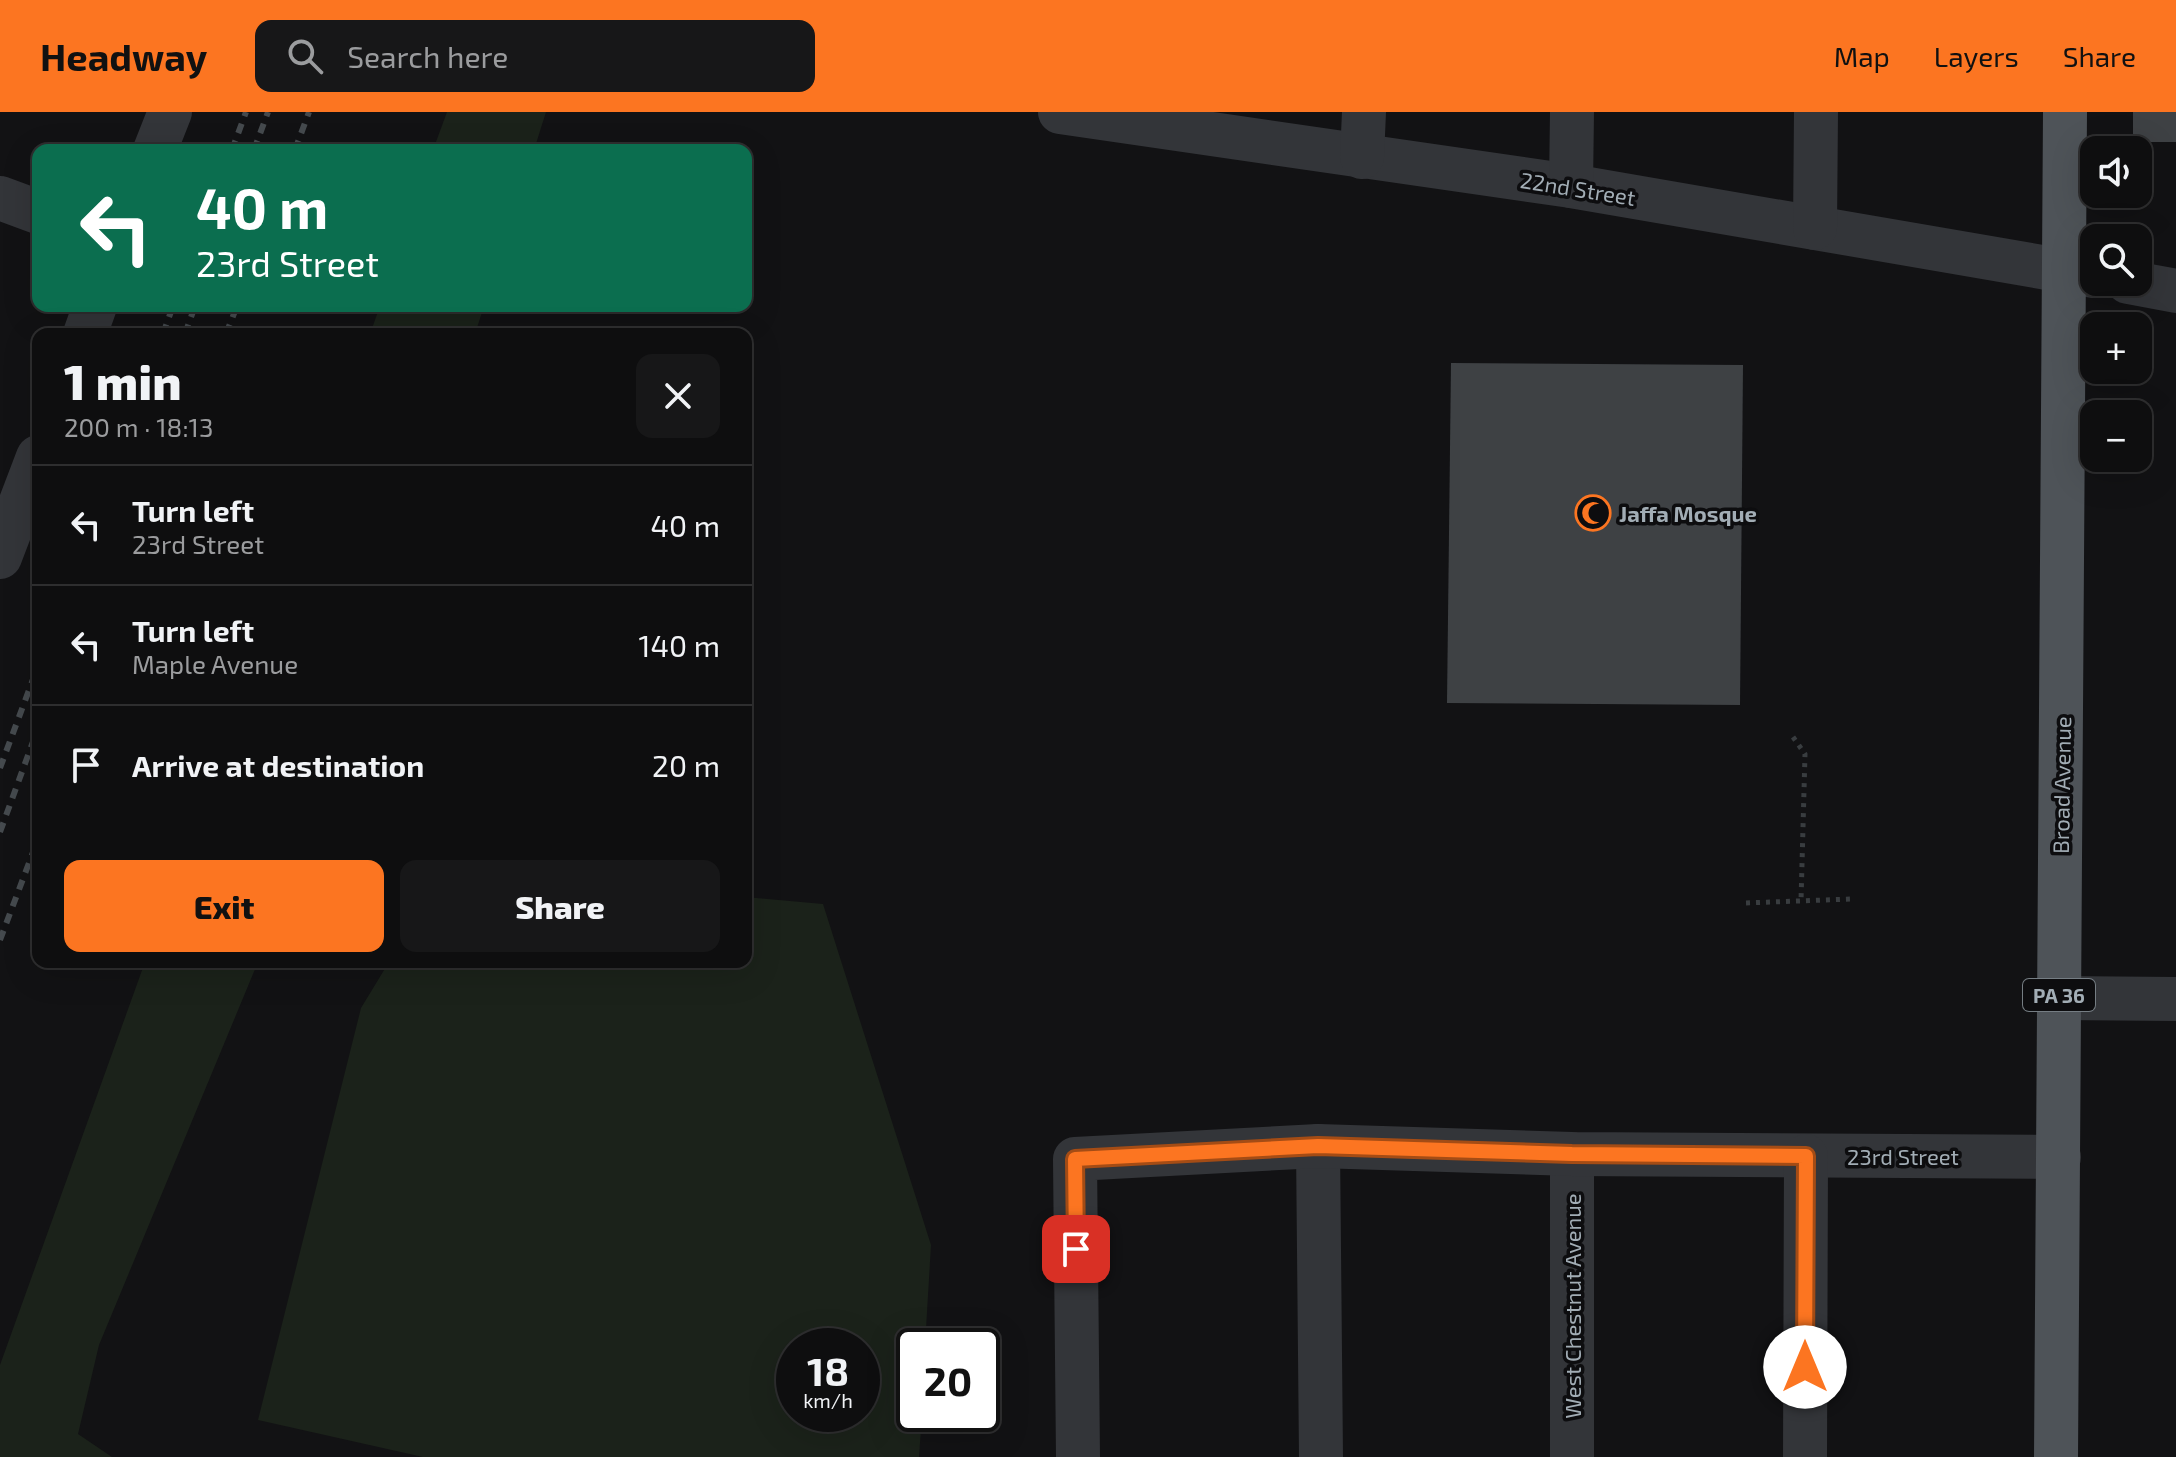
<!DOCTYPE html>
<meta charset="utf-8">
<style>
body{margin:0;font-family:"Exo 2",sans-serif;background:#171718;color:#f1f3f6;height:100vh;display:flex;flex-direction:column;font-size:30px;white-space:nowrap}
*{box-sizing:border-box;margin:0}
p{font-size:26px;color:#9b9c9e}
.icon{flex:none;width:44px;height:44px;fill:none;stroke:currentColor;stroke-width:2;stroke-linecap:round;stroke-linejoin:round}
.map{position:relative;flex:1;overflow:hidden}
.drawer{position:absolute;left:32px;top:216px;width:720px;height:640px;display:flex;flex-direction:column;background:#0e0e0f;border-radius:16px;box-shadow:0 8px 32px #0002,0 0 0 2px #2e2e2f}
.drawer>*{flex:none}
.hud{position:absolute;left:32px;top:32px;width:720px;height:168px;border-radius:16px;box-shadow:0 8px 32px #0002,0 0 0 2px #2e2e2f;background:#0b6e4f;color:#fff;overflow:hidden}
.fabs{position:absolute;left:2080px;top:24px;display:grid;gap:16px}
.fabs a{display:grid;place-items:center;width:72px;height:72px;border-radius:16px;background:#0e0e0f;box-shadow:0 8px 32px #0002,0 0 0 2px #2e2e2f;font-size:40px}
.speed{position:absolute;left:776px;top:1216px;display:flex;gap:16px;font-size:40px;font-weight:700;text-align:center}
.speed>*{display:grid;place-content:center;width:104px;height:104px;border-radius:50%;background:#0e0e0f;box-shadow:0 8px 32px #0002,0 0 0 2px #2e2e2f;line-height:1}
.speed small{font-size:20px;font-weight:400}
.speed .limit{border:4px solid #111;border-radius:12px;background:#fff;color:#111}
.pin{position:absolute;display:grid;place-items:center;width:68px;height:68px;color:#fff;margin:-34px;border-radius:16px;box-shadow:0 4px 12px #0006}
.me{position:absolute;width:88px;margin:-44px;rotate:0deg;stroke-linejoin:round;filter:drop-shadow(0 0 6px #0008)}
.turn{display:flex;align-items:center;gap:28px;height:168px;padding:0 32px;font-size:36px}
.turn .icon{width:104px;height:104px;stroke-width:2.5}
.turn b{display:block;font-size:56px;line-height:68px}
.round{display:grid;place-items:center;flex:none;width:84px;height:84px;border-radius:16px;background:#171718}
.head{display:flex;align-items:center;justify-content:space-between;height:136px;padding:0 32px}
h1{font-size:48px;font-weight:800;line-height:60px}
.action{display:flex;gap:16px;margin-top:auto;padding:16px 32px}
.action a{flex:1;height:92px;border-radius:16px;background:#fc7521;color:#111;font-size:32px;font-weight:800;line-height:92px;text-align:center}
.action a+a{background:#171718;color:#f1f3f6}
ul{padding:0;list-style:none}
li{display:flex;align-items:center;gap:24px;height:120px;padding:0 32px;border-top:2px solid #2e2e2f}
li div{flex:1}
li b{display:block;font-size:30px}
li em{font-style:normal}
header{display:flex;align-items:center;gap:48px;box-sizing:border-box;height:112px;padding:0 40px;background:#fc7521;color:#111}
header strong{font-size:38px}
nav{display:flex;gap:44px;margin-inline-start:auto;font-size:28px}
.search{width:560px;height:72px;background:#171718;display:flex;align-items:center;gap:20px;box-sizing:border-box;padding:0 28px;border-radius:16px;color:#9b9c9e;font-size:30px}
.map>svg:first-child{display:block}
</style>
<header>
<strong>Headway</strong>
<div class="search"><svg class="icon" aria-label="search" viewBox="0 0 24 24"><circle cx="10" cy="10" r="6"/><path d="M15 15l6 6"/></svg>Search here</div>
<nav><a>Map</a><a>Layers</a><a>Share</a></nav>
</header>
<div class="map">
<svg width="2176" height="1345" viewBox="0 0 2176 1345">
<rect width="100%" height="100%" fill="#121214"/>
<g fill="#1b221a" fill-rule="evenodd">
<path d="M 447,0 L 546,0 L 534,38 L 433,38 Z"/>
<path d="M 380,194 L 484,194 L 475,222 L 370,222 Z"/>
<path d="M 746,785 L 823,792 L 931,1133 L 925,1234 L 914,1234 L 914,1302 L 922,1302 L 919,1345 L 423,1345 L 258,1308 L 361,896 L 389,850 L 746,850 ZM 794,1234 L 862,1234 L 862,1302 L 794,1302 Z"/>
<path d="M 145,850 L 258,850 L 99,1233 L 78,1322 L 112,1345 L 0,1345 L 0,1253 Z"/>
</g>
<g fill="#3e4144">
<rect x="2133" y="0" width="43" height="30"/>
<path d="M 1451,251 L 1743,253 L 1740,593 L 1447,591 Z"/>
</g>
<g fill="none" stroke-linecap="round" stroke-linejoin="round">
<g stroke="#393d40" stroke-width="5" stroke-dasharray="4 6" stroke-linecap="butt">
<path d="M 1793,625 L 1805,642 L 1801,789"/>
<path d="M 1746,791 L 1851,787"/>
</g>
<g stroke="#333539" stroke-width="44">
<path d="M 1060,0 L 1571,74 L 2094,164"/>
<path d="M 155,38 L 170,0"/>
<path d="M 1362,45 L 1364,0"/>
<path d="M 1571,74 L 1572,0"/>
<path d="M 0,86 L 38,100"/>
<path d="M 1815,116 L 1816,0"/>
<path d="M 2128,170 L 2176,179"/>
<path d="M 85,222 L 95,194"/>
<path d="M 0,445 L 38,345"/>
<path d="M 2059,886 L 2176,887"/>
<path d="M 1318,1034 L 1321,1345"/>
<path d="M 1572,1042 L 1572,1345"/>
<path d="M 1078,1345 L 1075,1047 L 1318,1034 L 1572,1042 L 2059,1045"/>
<path d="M 1805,1345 L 1806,1044"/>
</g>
<path stroke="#4e5358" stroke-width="44" d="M 2056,1345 L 2065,0"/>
<g stroke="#454a4e" stroke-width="6" stroke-dasharray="10 8" stroke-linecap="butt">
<path d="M 232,38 L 246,0"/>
<path d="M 254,38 L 268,0"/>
<path d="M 295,38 L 309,0"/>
<path d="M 163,222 L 173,194"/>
<path d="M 185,222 L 195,194"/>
<path d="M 226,222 L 237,194"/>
<path d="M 0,656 L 38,554"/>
<path d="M 0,720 L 38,616"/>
<path d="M 0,828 L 38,727"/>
</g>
</g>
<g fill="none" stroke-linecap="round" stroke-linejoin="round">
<defs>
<path id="route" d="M 1076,1137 L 1075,1047 L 1318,1034 L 1572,1042 L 1806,1044 L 1805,1255"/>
</defs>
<use href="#route" stroke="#a44c15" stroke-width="20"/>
<use href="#route" stroke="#fc7521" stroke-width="14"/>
</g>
<defs>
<symbol id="mosque-ring" viewBox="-11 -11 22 22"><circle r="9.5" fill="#0d0d0f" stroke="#fc7521" stroke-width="1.5"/><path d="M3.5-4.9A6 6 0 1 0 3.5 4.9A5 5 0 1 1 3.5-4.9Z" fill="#fc7521"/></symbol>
</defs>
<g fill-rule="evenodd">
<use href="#mosque-ring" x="1573" y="381" width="40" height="40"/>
</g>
<g text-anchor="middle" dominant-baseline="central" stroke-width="7" stroke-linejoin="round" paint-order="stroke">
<rect fill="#0d0d0f" stroke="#757d83" stroke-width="2" x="2023" y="867" width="72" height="32" rx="6"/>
<g font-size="20" font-weight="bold" fill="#a2adb5">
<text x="2059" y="883">PA 36</text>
</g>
<g font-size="22" fill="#a2adb5" stroke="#0d0d0f">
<text transform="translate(1578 76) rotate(9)">22nd Street</text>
<text transform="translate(2061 673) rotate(-89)">Broad Avenue</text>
<text x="1903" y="1044">23rd Street</text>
<text transform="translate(1572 1194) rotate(-90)">West Chestnut Avenue</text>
</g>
<g font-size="22" font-weight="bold" fill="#a2adb5" stroke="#0d0d0f" text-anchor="start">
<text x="1619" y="401">Jaffa Mosque</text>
</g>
</g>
</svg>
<div class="fabs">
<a><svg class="icon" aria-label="sound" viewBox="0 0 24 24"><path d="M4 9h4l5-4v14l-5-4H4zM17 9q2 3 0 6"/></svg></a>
<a><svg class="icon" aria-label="search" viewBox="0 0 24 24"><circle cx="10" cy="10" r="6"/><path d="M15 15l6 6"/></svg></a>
<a>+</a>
<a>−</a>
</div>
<div class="speed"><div>18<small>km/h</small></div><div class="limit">20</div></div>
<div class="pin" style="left:1076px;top:1137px;background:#d93025"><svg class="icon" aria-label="arrive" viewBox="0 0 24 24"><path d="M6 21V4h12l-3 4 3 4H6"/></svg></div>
<svg class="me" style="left:1805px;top:1255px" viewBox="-20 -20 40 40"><circle r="19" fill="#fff"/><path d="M0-13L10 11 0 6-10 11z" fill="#fc7521"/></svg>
<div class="hud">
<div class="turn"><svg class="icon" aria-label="left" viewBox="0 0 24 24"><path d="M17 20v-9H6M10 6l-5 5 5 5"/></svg><div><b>40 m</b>23rd Street</div></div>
</div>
<section class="drawer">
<div class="head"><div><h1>1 min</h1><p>200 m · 18:13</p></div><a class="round"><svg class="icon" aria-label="close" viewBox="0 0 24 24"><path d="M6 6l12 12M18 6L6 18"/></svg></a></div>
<ul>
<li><svg class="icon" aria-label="left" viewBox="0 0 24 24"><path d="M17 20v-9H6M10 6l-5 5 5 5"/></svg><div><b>Turn left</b><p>23rd Street</p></div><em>40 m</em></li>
<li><svg class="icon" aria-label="left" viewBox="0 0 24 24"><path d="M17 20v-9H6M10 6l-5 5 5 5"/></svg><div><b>Turn left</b><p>Maple Avenue</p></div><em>140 m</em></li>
<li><svg class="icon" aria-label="arrive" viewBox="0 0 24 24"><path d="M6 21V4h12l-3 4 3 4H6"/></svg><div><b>Arrive at destination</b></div><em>20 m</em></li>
</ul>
<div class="action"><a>Exit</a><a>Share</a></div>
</section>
</div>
